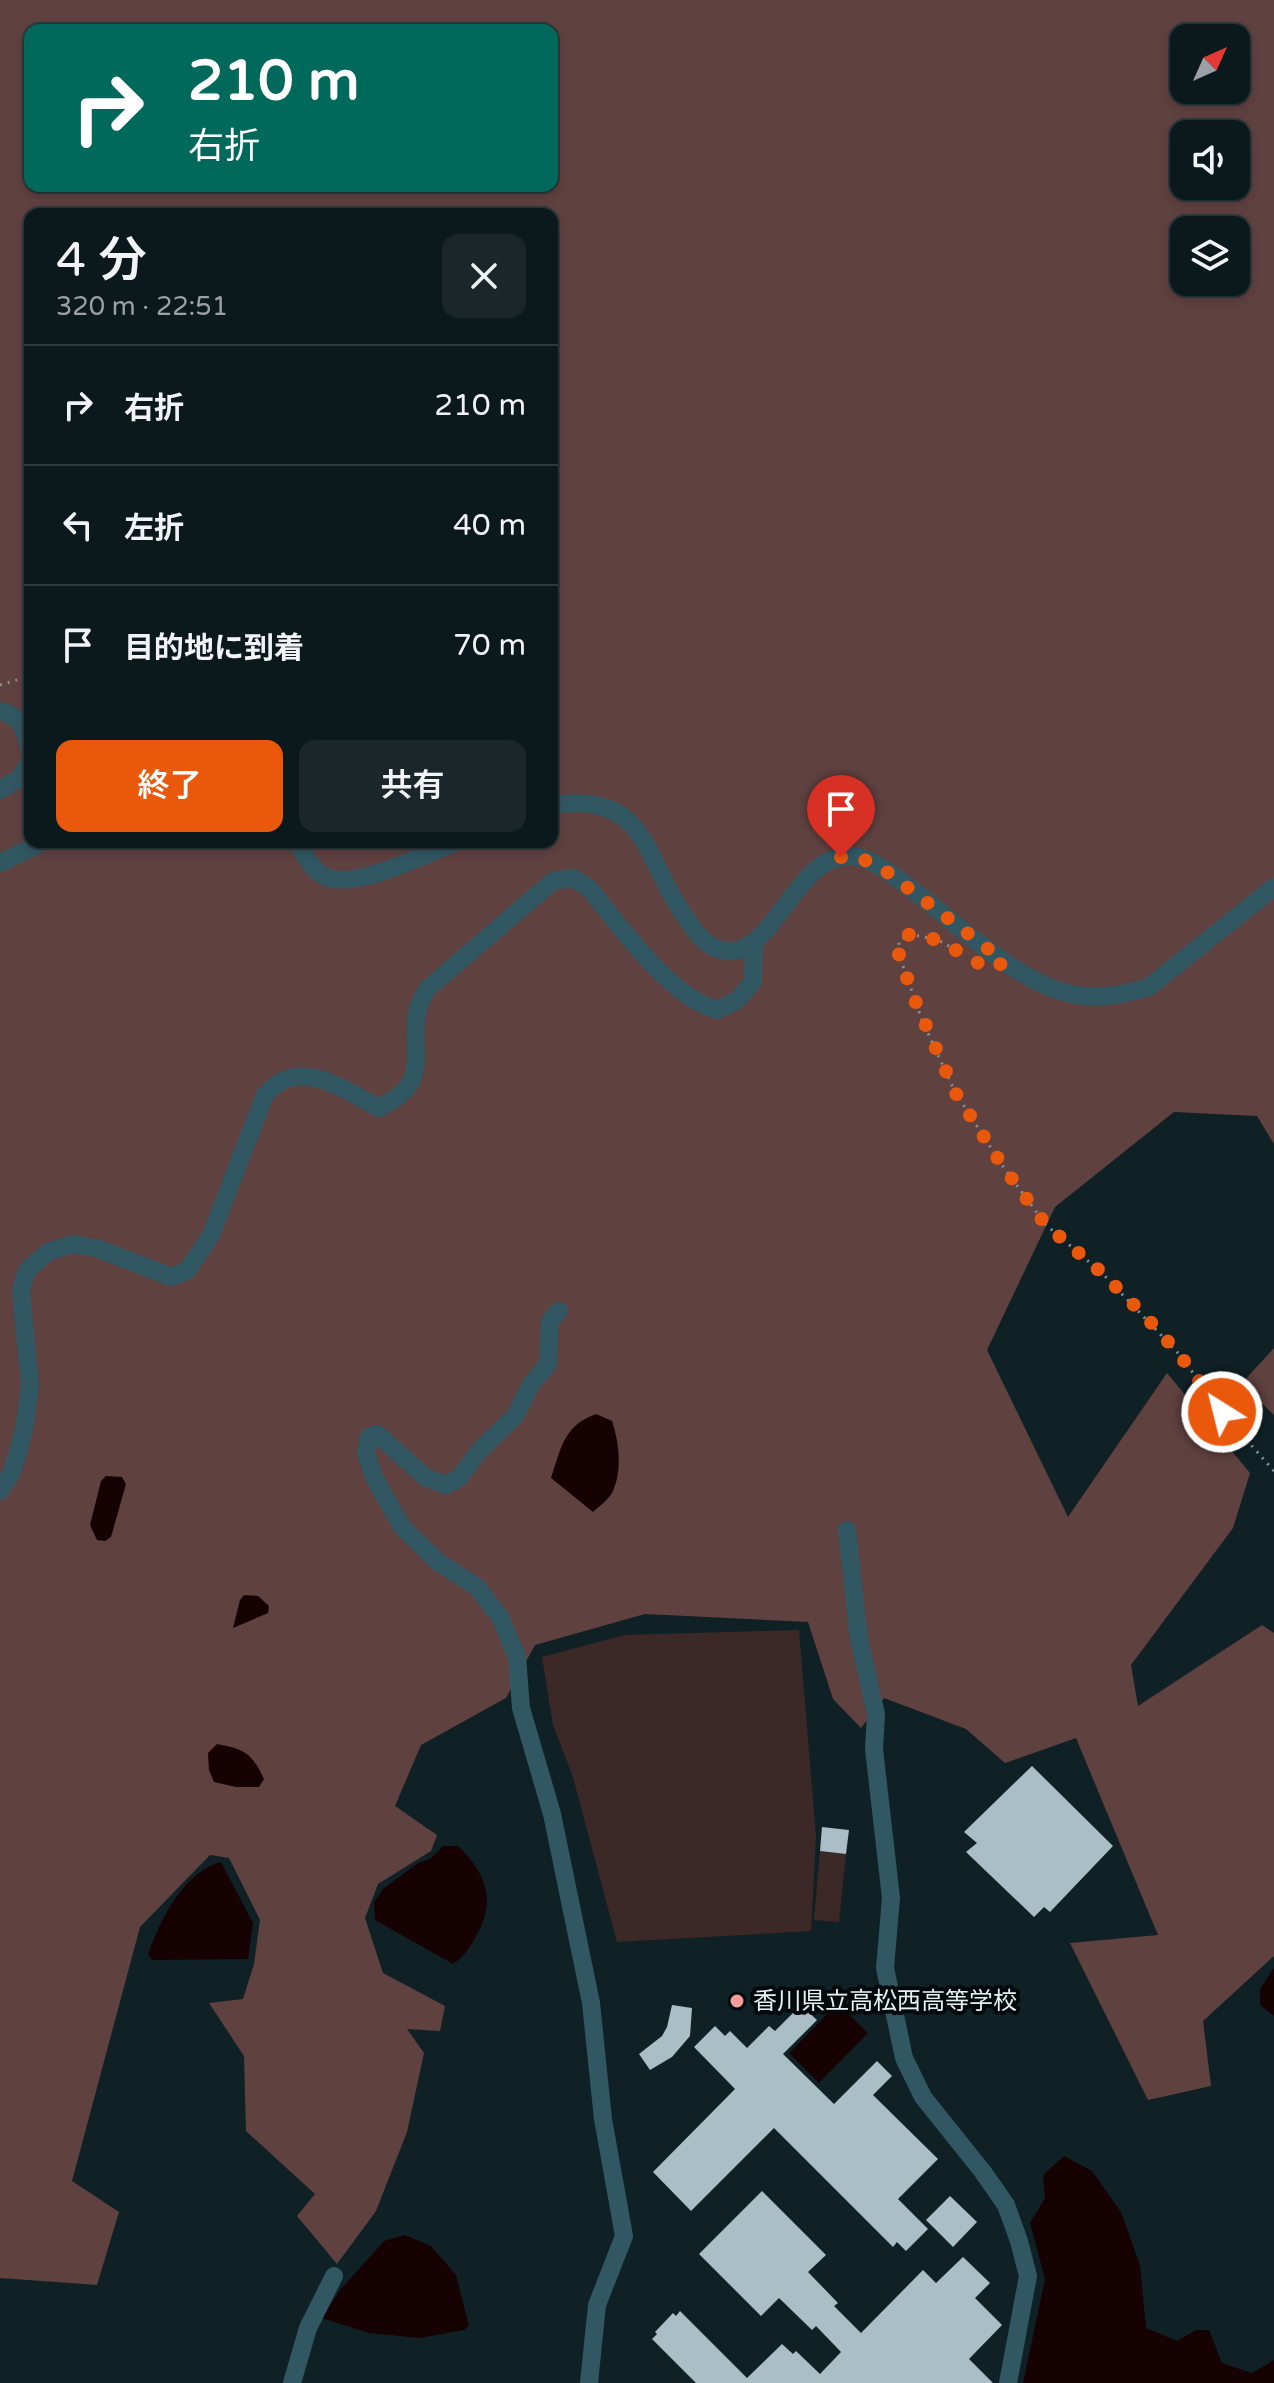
<!DOCTYPE html>
<html lang="ja">
<meta charset="utf-8">
<style>
body{margin:0;font-family:"Varela Round","Noto Sans JP",sans-serif;background:#1a2629;color:#f1f3f6;height:100vh;display:flex;flex-direction:column;font-size:30px;white-space:nowrap}
*{box-sizing:border-box;margin:0}
p{font-size:26px;color:#9aa0a3}
.icon{flex:none;width:44px;height:44px;fill:none;stroke:currentColor;stroke-width:2;stroke-linecap:round;stroke-linejoin:round}
.map{position:relative;flex:1;overflow:hidden}
.panel{position:absolute;left:24px;top:208px;width:534px;height:640px;display:flex;flex-direction:column;background:#0c191c;border-radius:16px;box-shadow:0 4px 12px #0003,0 0 0 2px #2c383b}
.panel>*{flex:none}
.banner{position:absolute;left:24px;top:24px;width:534px;height:168px;border-radius:16px;box-shadow:0 4px 12px #0003,0 0 0 2px #2c383b;background:#00695c;color:#fff;overflow:hidden}
.needle{width:52px;rotate:45deg}
.buttons{position:absolute;left:1170px;top:24px;display:grid;gap:16px}
.buttons a{display:grid;place-items:center;width:80px;height:80px;border-radius:16px;background:#0c191c;box-shadow:0 4px 12px #0003,0 0 0 2px #2c383b;font-size:40px}
.pin{position:absolute;display:grid;place-items:center;width:68px;height:68px;color:#fff;margin:-82px -34px;border-radius:50% 50% 50% 0;rotate:-45deg;box-shadow:0 0 8px #0007}
.pin .icon{rotate:45deg}
.me{position:absolute;width:88px;margin:-44px;rotate:324deg;stroke-linejoin:round;filter:drop-shadow(0 0 6px #0008)}
.turn{display:flex;align-items:center;gap:28px;height:168px;padding:0 32px;font-size:36px}
.turn .icon{width:104px;height:104px;stroke-width:2.5}
.turn b{display:block;font-size:56px;line-height:68px}
.round{display:grid;place-items:center;flex:none;width:84px;height:84px;border-radius:16px;background:#1a2629}
.summary{display:flex;align-items:center;justify-content:space-between;height:136px;padding:0 32px}
h1{font-size:48px;font-weight:600;line-height:60px}
.cta{display:flex;gap:16px;margin-top:auto;padding:16px 32px}
.cta a{flex:1;height:92px;border-radius:16px;background:#ea580c;color:#fff;font-size:32px;font-weight:600;line-height:92px;text-align:center}
.cta a+a{background:#1a2629;color:#f1f3f6}
ul{padding:0;list-style:none}
li{display:flex;align-items:center;gap:24px;height:120px;padding:0 32px;border-top:2px solid #2c383b}
li div{flex:1}
li b{display:block;font-size:30px}
li em{font-style:normal}
.map>svg:first-child{display:block}
</style>
<div class="map">
<svg width="1274" height="2383" viewBox="0 0 1274 2383">
<rect width="100%" height="100%" fill="#102126"/>
<g fill="#3d2828">
<path d="M 799,1630 L 816,1837 L 811,1931 L 617,1942 L 573,1777 L 553,1725 L 542,1657 L 625,1635 Z"/>
<path d="M 820,1851 L 846,1854 L 839,1922 L 814,1920 Z"/>
</g>
<g fill="#5f4140" fill-rule="evenodd">
<path d="M 0,0 L 1274,0 L 1274,1144 L 1257,1116 L 1174,1112 L 1055,1207 L 987,1350 L 1068,1517 L 1167,1373 L 1250,1473 L 1233,1528 L 1131,1665 L 1138,1706 L 1262,1625 L 1274,1633 L 1274,1956 L 1203,2021 L 1211,2086 L 1148,2100 L 1070,1943 L 1158,1935 L 1076,1738 L 1005,1763 L 966,1729 L 884,1698 L 861,1728 L 833,1699 L 808,1622 L 645,1614 L 535,1645 L 506,1698 L 421,1745 L 395,1806 L 437,1835 L 431,1851 L 378,1884 L 365,1918 L 383,1973 L 445,2006 L 440,2031 L 407,2029 L 424,2053 L 407,2132 L 376,2211 L 337,2264 L 297,2216 L 315,2194 L 246,2131 L 244,2056 L 209,2003 L 243,1999 L 254,1964 L 260,1920 L 229,1858 L 210,1855 L 140,1927 L 72,2181 L 119,2212 L 97,2285 L 0,2278 ZM 30,30 L 552,30 L 552,186 L 30,186 ZM 1184,38 L 1236,38 L 1236,90 L 1184,90 ZM 1184,134 L 1236,134 L 1236,186 L 1184,186 ZM 30,214 L 552,214 L 552,842 L 30,842 ZM 1184,230 L 1236,230 L 1236,282 L 1184,282 Z"/>
<path d="M 1274,1348 L 1274,1415 L 1241,1384 Z"/>
</g>
<g fill="#160203">
<path d="M 596,1414 L 612,1421 C 619,1442 623,1471 612,1493 C 608,1500 599,1506 593,1512 L 551,1478 C 561,1448 564,1425 596,1414 Z"/>
<path d="M 106,1476 L 122,1477 L 126,1484 L 111,1537 L 105,1541 L 97,1540 L 90,1525 L 101,1481 Z"/>
<path d="M 244,1595 L 258,1596 L 269,1606 L 268,1613 L 233,1628 L 240,1600 Z"/>
<path d="M 217,1744 C 245,1749 252,1754 264,1779 L 259,1787 L 236,1787 L 214,1782 L 209,1770 L 208,1753 Z"/>
<path d="M 443,1846 L 458,1846 C 488,1875 497,1903 474,1940 C 468,1950 463,1957 453,1964 L 375,1920 L 374,1902 L 383,1889 L 418,1863 L 430,1859 Z"/>
<path d="M 221,1862 L 253,1923 L 248,1959 L 152,1960 L 148,1954 C 160,1920 184,1871 221,1862 Z"/>
<path d="M 1274,1968 L 1274,2016 L 1260,2005 L 1260,1989 Z"/>
<path d="M 838,2003 L 868,2033 L 819,2083 L 789,2053 Z"/>
<path d="M 1064,2156 L 1092,2171 L 1121,2212 L 1140,2265 L 1146,2328 L 1177,2341 L 1196,2330 L 1209,2330 L 1222,2363 L 1252,2373 L 1274,2360 L 1274,2383 L 1023,2383 L 1045,2279 L 1030,2223 L 1045,2198 L 1043,2175 Z"/>
<path d="M 405,2235 L 431,2246 L 456,2275 L 469,2326 L 464,2330 L 420,2338 L 369,2333 L 322,2318 L 340,2290 L 384,2241 Z"/>
</g>
<g fill="#aabec5">
<path d="M 1032,1766 L 1113,1846 L 1050,1912 L 1044,1907 L 1034,1917 L 966,1852 L 977,1843 L 964,1832 Z"/>
<path d="M 822,1827 L 849,1830 L 846,1854 L 820,1851 Z"/>
<path d="M 672,2005 L 692,2008 L 690,2036 L 672,2057 L 650,2070 L 639,2054 L 662,2036 L 667,2027 Z"/>
<path d="M 801,2005 L 817,2020 L 783,2054 L 834,2104 L 877,2061 L 892,2076 L 873,2095 L 938,2159 L 898,2199 L 928,2229 L 906,2251 L 897,2242 L 893,2247 L 774,2128 L 691,2211 L 653,2172 L 735,2089 L 694,2047 L 715,2026 L 725,2036 L 730,2031 L 747,2048 L 769,2026 L 775,2031 Z"/>
<path d="M 762,2191 L 826,2255 L 808,2272 L 838,2303 L 834,2306 L 861,2333 L 923,2270 L 936,2283 L 963,2257 L 990,2283 L 975,2298 L 1002,2325 L 969,2359 L 993,2383 L 696,2383 L 652,2339 L 657,2334 L 655,2332 L 673,2313 L 676,2316 L 680,2311 L 747,2378 L 782,2344 L 793,2354 L 796,2351 L 820,2374 L 841,2352 L 816,2326 L 812,2330 L 779,2298 L 761,2316 L 699,2254 Z"/>
<path d="M 950,2196 L 977,2222 L 953,2247 L 926,2220 Z"/>
</g>
<g fill="none" stroke-linecap="round" stroke-linejoin="round">
<g stroke="#839195" stroke-width="3" stroke-dasharray="2 6" stroke-linecap="butt">
<path d="M 0,685 L 30,676"/>
<path d="M 956,950 L 938,940 L 910,934 L 899,941 L 899,955 L 922,1020 L 955,1092 L 1004,1168 L 1046,1225 L 1101,1272 L 1179,1354 L 1222,1412 L 1274,1471"/>
</g>
<g stroke="#315762" stroke-width="18">
<path d="M 0,711 C 22,716 27,733 30,754"/>
<path d="M 0,790 L 20,778 L 30,761"/>
<path d="M 552,805 C 649,791 643,859 686,918 C 692,927 700,939 710,945 C 771,982 792,843 858,857 C 877,861 899,880 914,891 C 957,924 1018,983 1071,994 C 1097,1000 1123,995 1149,987 L 1274,887"/>
<path d="M 297,842 C 304,854 312,870 324,876 C 352,892 427,853 456,842"/>
<path d="M 0,863 L 43,842"/>
<path d="M 559,1311 L 550,1321 L 548,1364 L 530,1386 L 515,1416 L 480,1450 L 459,1478 L 446,1485 L 425,1477 L 377,1434 L 369,1437 L 366,1453 L 374,1477 L 402,1527 L 438,1562 L 477,1587 L 500,1617 L 517,1657 L 521,1708 L 552,1814 L 591,2003 L 603,2119 L 624,2236 L 597,2305 L 589,2383"/>
<path d="M 0,1491 L 12,1472 L 24,1430 L 30,1386 L 21,1291 L 27,1270 L 48,1252 L 73,1244 L 99,1249 L 171,1277 L 187,1271 L 211,1235 L 265,1095 C 270,1091 275,1085 280,1082 C 312,1064 351,1094 379,1108 C 432,1082 410,1057 417,1012 C 418,1004 424,996 427,989 L 553,881 L 573,878 L 590,889 C 619,926 672,999 717,1010 L 736,1001 L 753,982 L 754,943"/>
<path d="M 847,1530 L 859,1639 L 876,1714 L 874,1749 L 891,1898 L 885,1968 L 904,2058 L 923,2097 L 983,2172 L 1006,2205 L 1019,2241 L 1028,2276 L 1008,2383"/>
<path d="M 292,2383 L 308,2328 L 334,2276"/>
</g>
</g>
<g fill="none" stroke-linecap="round" stroke-linejoin="round">
<path stroke="#ea580c" stroke-width="14" stroke-dasharray="0 25.2" d="M 841,857 L 859,857 L 887,872 L 1004,961 L 997,967 L 987,968 L 938,940 L 910,934 L 899,941 L 899,955 L 914,998 L 955,1092 L 1004,1168 L 1046,1225 L 1101,1272 L 1146,1317 L 1179,1354 L 1222,1412"/>
</g>
<circle fill="#f59b99" stroke="#04090b" stroke-width="3" cx="737" cy="2001" r="8"/>
<g text-anchor="middle" dominant-baseline="central" stroke-width="8" stroke-linejoin="round" paint-order="stroke">
<g font-size="24" fill="#e6f1f4" stroke="#04090b" text-anchor="start">
<text x="753" y="2001">香川県立高松西高等学校</text>
</g>
</g>
</svg>
<div class="buttons">
<a><svg class="needle" viewBox="-14 -14 28 28"><path d="M0-13l5 13h-10z" fill="#e53935"/><path d="M0 13l5-13h-10z" fill="#9aa0a3"/></svg></a>
<a><svg class="icon" aria-label="sound" viewBox="0 0 24 24"><path d="M4 9h4l5-4v14l-5-4H4zM17 9q2 3 0 6"/></svg></a>
<a><svg class="icon" aria-label="layers" viewBox="0 0 24 24"><path d="M12 4l9 5-9 5-9-5zM3 14l9 5 9-5"/></svg></a>
</div>
<div class="pin" style="left:841px;top:857px;background:#d93025"><svg class="icon" aria-label="arrive" viewBox="0 0 24 24"><path d="M6 21V4h12l-3 4 3 4H6"/></svg></div>
<svg class="me" style="left:1222px;top:1412px" viewBox="-20 -20 40 40"><circle r="17" fill="#ea580c" stroke="#fff" stroke-width="3"/><path d="M0-11L8 9 0 5-8 9z" fill="#fff"/></svg>
<div class="banner">
<div class="turn"><svg class="icon" aria-label="right" viewBox="0 0 24 24"><path d="M7 20v-9h11M14 6l5 5-5 5"/></svg><div><b>210 m</b>右折</div></div>
</div>
<section class="panel">
<div class="summary"><div><h1>4 分</h1><p>320 m · 22:51</p></div><a class="round"><svg class="icon" aria-label="close" viewBox="0 0 24 24"><path d="M6 6l12 12M18 6L6 18"/></svg></a></div>
<ul>
<li><svg class="icon" aria-label="right" viewBox="0 0 24 24"><path d="M7 20v-9h11M14 6l5 5-5 5"/></svg><div><b>右折</b></div><em>210 m</em></li>
<li><svg class="icon" aria-label="left" viewBox="0 0 24 24"><path d="M17 20v-9H6M10 6l-5 5 5 5"/></svg><div><b>左折</b></div><em>40 m</em></li>
<li><svg class="icon" aria-label="arrive" viewBox="0 0 24 24"><path d="M6 21V4h12l-3 4 3 4H6"/></svg><div><b>目的地に到着</b></div><em>70 m</em></li>
</ul>
<div class="cta"><a>終了</a><a>共有</a></div>
</section>
</div>
